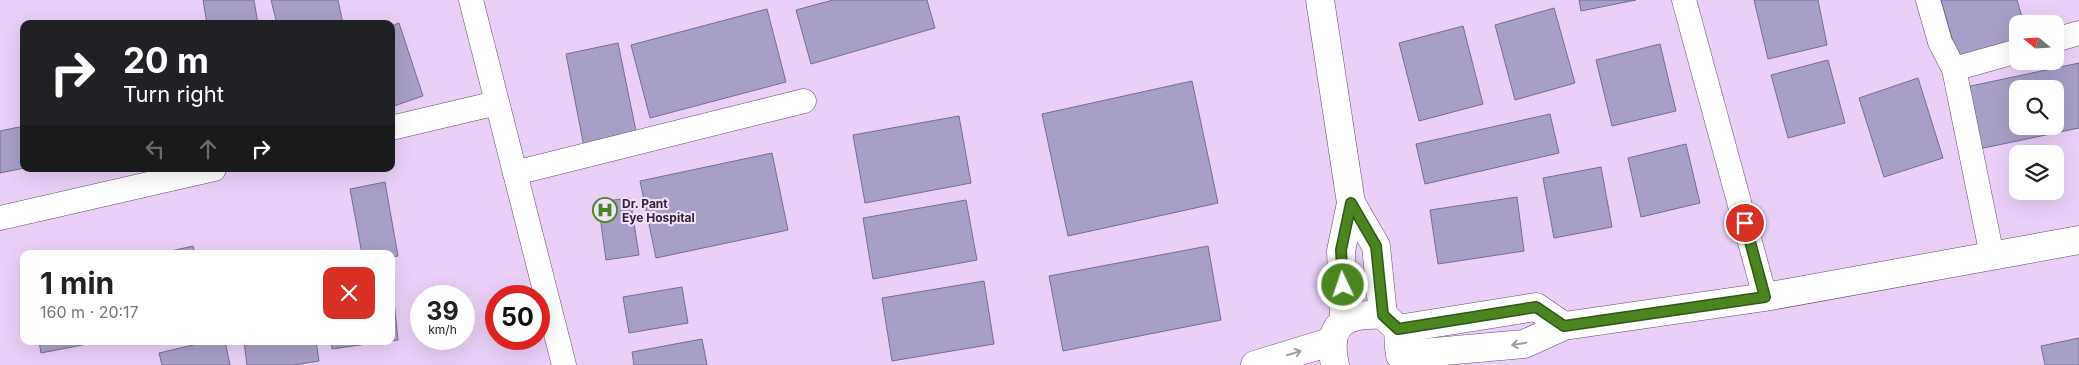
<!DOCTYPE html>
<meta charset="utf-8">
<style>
body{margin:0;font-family:Inter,sans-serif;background:#f6f6f6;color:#222;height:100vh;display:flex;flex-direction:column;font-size:19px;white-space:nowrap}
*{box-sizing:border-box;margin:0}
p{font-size:16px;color:#767676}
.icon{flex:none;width:28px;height:28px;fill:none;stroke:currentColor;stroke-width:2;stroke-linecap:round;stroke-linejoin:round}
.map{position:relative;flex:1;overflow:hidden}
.sheet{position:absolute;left:20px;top:250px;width:375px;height:95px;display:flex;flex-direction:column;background:#fff;border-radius:10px;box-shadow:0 5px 20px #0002}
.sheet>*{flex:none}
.banner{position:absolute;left:20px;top:20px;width:375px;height:152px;border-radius:10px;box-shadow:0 5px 20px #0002;background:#202124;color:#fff;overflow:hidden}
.needle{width:32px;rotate:288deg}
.controls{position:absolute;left:2009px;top:15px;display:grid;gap:10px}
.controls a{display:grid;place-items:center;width:55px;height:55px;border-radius:10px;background:#fff;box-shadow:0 5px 20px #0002;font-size:25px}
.speed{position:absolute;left:410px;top:285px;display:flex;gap:10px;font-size:25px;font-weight:700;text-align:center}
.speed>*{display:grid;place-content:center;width:65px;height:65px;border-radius:50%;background:#fff;box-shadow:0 5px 20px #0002;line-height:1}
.speed small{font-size:12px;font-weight:400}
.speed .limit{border:8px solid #d22;background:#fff;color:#111}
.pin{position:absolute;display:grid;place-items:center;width:42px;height:42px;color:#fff;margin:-21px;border:2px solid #fff;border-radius:50%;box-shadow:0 1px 5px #0007}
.me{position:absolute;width:55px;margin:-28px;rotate:357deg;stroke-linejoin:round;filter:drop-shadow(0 0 4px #0008)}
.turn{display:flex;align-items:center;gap:18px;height:105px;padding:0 20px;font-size:22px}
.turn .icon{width:65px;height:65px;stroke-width:2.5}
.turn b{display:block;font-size:35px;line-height:42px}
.lanes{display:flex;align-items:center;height:48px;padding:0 20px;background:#0003;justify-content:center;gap:25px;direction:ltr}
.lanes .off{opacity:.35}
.round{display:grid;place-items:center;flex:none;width:52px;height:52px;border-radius:10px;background:#f6f6f6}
.overview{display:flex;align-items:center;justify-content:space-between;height:85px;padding:0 20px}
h1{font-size:30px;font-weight:700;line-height:38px}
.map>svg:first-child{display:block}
</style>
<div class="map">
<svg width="2079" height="365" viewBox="0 0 2079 365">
<rect width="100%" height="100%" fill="#ead0f7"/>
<g fill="#a89fc8" stroke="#766d93" fill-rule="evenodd">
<path d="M 203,0 L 254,0 L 258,24 L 207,24 Z"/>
<path d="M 271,0 L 338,0 L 343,24 L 277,24 Z"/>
<path d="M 833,0 L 927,0 L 935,28 L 811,64 L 796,10 Z"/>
<path d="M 1579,0 L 1636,0 L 1581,11 Z"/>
<path d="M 1754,0 L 1818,0 L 1827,45 L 1768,59 Z"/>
<path d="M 1941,0 L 2017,0 L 2024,24 L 2018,24 L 2018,45 L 1959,63 Z"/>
<path d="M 1554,8 L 1575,83 L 1515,100 L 1495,25 Z"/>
<path d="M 767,9 L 786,82 L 650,118 L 631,45 Z"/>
<path d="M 399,23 L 423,96 L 391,107 L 391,26 Z"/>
<path d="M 1463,26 L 1483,104 L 1419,121 L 1399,43 Z"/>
<path d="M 618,43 L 637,136 L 584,147 L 566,54 Z"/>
<path d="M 1660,44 L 1676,111 L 1612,126 L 1596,60 Z"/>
<path d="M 1828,60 L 1845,123 L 1788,138 L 1771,75 Z"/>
<path d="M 2079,63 L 2079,128 L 1979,149 L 1966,87 ZM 2018,89 L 2055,89 L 2055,126 L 2018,126 Z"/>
<path d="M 1918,78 L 1943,158 L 1884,177 L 1859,98 Z"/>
<path d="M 1192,81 L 1218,203 L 1068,236 L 1042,114 Z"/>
<path d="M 1550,114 L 1559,153 L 1425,184 L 1416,144 Z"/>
<path d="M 959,116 L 971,183 L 865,203 L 853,135 Z"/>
<path d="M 24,126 L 24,168 L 0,173 L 0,131 Z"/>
<path d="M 1686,144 L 1700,203 L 1641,217 L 1628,158 Z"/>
<path d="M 772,153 L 788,230 L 656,258 L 640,181 Z"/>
<path d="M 1601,167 L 1612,227 L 1554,238 L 1543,178 Z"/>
<path d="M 385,182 L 398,256 L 391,257 L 391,254 L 362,254 L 350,189 Z"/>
<path d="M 1517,197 L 1524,251 L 1438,264 L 1430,210 Z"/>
<path d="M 630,198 L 639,255 L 606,260 L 598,202 Z"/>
<path d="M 966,200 L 977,260 L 873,279 L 863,218 Z"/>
<path d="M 193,246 L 195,254 L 158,254 Z"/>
<path d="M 1208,246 L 1221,320 L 1063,351 L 1049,276 Z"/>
<path d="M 984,281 L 994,344 L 892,361 L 882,298 Z"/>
<path d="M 682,287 L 688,323 L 629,333 L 623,297 Z"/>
<path d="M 391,301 L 394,301 L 398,340 L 391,341 Z"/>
<path d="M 2079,338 L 2079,365 L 2045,365 L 2041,346 Z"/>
<path d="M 702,339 L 707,365 L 634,365 L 632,352 Z"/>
<path d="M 39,341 L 103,341 L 41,353 Z"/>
<path d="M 210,341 L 225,341 L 230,365 L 162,365 L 159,353 Z"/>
<path d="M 244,341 L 316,341 L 319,361 L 294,365 L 247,365 Z"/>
<path d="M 331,341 L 388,341 L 332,349 Z"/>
</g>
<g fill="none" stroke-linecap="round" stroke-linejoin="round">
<defs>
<g id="street">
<path d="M 471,0 L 564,365"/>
<path d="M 1684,0 L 1765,297"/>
<path d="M 1928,0 L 1940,42 L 1954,69 L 1992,256"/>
<path d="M 2055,40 L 2079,33"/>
<path d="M 1954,69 L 2018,51"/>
<path d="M 391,128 L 497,103"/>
<path d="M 515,173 L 804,101"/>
<path d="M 0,218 L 214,169"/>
</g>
<g id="secondary">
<path d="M 1320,0 L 1351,203 L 1341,251 L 1344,319"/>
<path d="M 1351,203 L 1376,246 L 1383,315"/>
<path d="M 1398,329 L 1536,307 L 1564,326"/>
<path d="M 1400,355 L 1524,344 L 1564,326 L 1765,297 L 2079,240"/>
<path d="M 1255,365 L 1333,341"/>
<path d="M 1335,365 C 1326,324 1344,313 1383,315 L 1398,329 L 1399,348"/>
</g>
</defs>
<use href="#street" stroke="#634d6d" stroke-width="25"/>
<use href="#secondary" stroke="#634d6d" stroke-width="29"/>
<use href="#street" stroke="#fff" stroke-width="24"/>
<use href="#secondary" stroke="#fff" stroke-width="28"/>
</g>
<defs><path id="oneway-shaft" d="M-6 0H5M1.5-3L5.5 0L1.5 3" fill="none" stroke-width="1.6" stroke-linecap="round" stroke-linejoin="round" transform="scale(1.25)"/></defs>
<g stroke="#a19da3">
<use href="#oneway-shaft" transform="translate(1519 344) rotate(170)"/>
<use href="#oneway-shaft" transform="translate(1294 353) rotate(-17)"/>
</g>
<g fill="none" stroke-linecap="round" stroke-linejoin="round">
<defs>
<path id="route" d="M 1343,285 L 1341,250 L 1351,203 L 1376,246 L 1383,315 L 1398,329 L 1536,307 L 1564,326 L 1765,297 L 1745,223"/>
</defs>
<use href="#route" stroke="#315615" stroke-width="12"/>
<use href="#route" stroke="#4b8520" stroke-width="9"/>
</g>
<defs>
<symbol id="hospital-ring" viewBox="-11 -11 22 22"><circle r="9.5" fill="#f5e0ff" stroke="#4b8520" stroke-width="1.5"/><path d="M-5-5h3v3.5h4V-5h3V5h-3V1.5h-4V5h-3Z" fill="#4b8520"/></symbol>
</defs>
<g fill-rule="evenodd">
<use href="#hospital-ring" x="591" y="196" width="28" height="28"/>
</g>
<g text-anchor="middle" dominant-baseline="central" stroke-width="4" stroke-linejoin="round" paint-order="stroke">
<g font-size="12" font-weight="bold" fill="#2e2533" stroke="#f5e0ff" text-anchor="start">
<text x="622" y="203">Dr. Pant<tspan x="622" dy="14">Eye Hospital</tspan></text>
</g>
</g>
</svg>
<div class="controls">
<a><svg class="needle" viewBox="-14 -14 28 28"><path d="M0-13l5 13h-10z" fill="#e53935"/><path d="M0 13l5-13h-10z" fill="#767676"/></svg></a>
<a><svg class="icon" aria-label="search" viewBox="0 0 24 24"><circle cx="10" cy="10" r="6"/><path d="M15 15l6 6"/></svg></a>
<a><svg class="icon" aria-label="layers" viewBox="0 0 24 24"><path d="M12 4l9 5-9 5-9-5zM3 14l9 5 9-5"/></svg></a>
</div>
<div class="speed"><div>39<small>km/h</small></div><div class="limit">50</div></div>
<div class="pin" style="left:1745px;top:223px;background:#d93025"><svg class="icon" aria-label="arrive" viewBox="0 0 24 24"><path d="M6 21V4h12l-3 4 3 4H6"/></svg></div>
<svg class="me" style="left:1343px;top:285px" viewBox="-20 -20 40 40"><circle r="17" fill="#4b8520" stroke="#fff" stroke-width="3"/><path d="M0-11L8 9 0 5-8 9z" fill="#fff"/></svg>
<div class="banner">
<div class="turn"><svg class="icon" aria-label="right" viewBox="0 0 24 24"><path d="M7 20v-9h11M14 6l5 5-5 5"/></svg><div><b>20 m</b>Turn right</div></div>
<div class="lanes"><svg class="icon off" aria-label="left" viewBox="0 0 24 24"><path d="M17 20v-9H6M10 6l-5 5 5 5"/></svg><svg class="icon off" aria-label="ahead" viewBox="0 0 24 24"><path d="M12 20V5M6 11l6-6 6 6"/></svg><svg class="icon" aria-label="right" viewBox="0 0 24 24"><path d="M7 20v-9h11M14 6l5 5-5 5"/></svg></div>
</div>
<section class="sheet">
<div class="overview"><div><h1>1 min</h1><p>160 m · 20:17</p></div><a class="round" style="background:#d93025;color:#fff"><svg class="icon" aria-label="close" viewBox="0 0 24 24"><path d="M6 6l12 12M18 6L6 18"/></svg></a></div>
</section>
</div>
